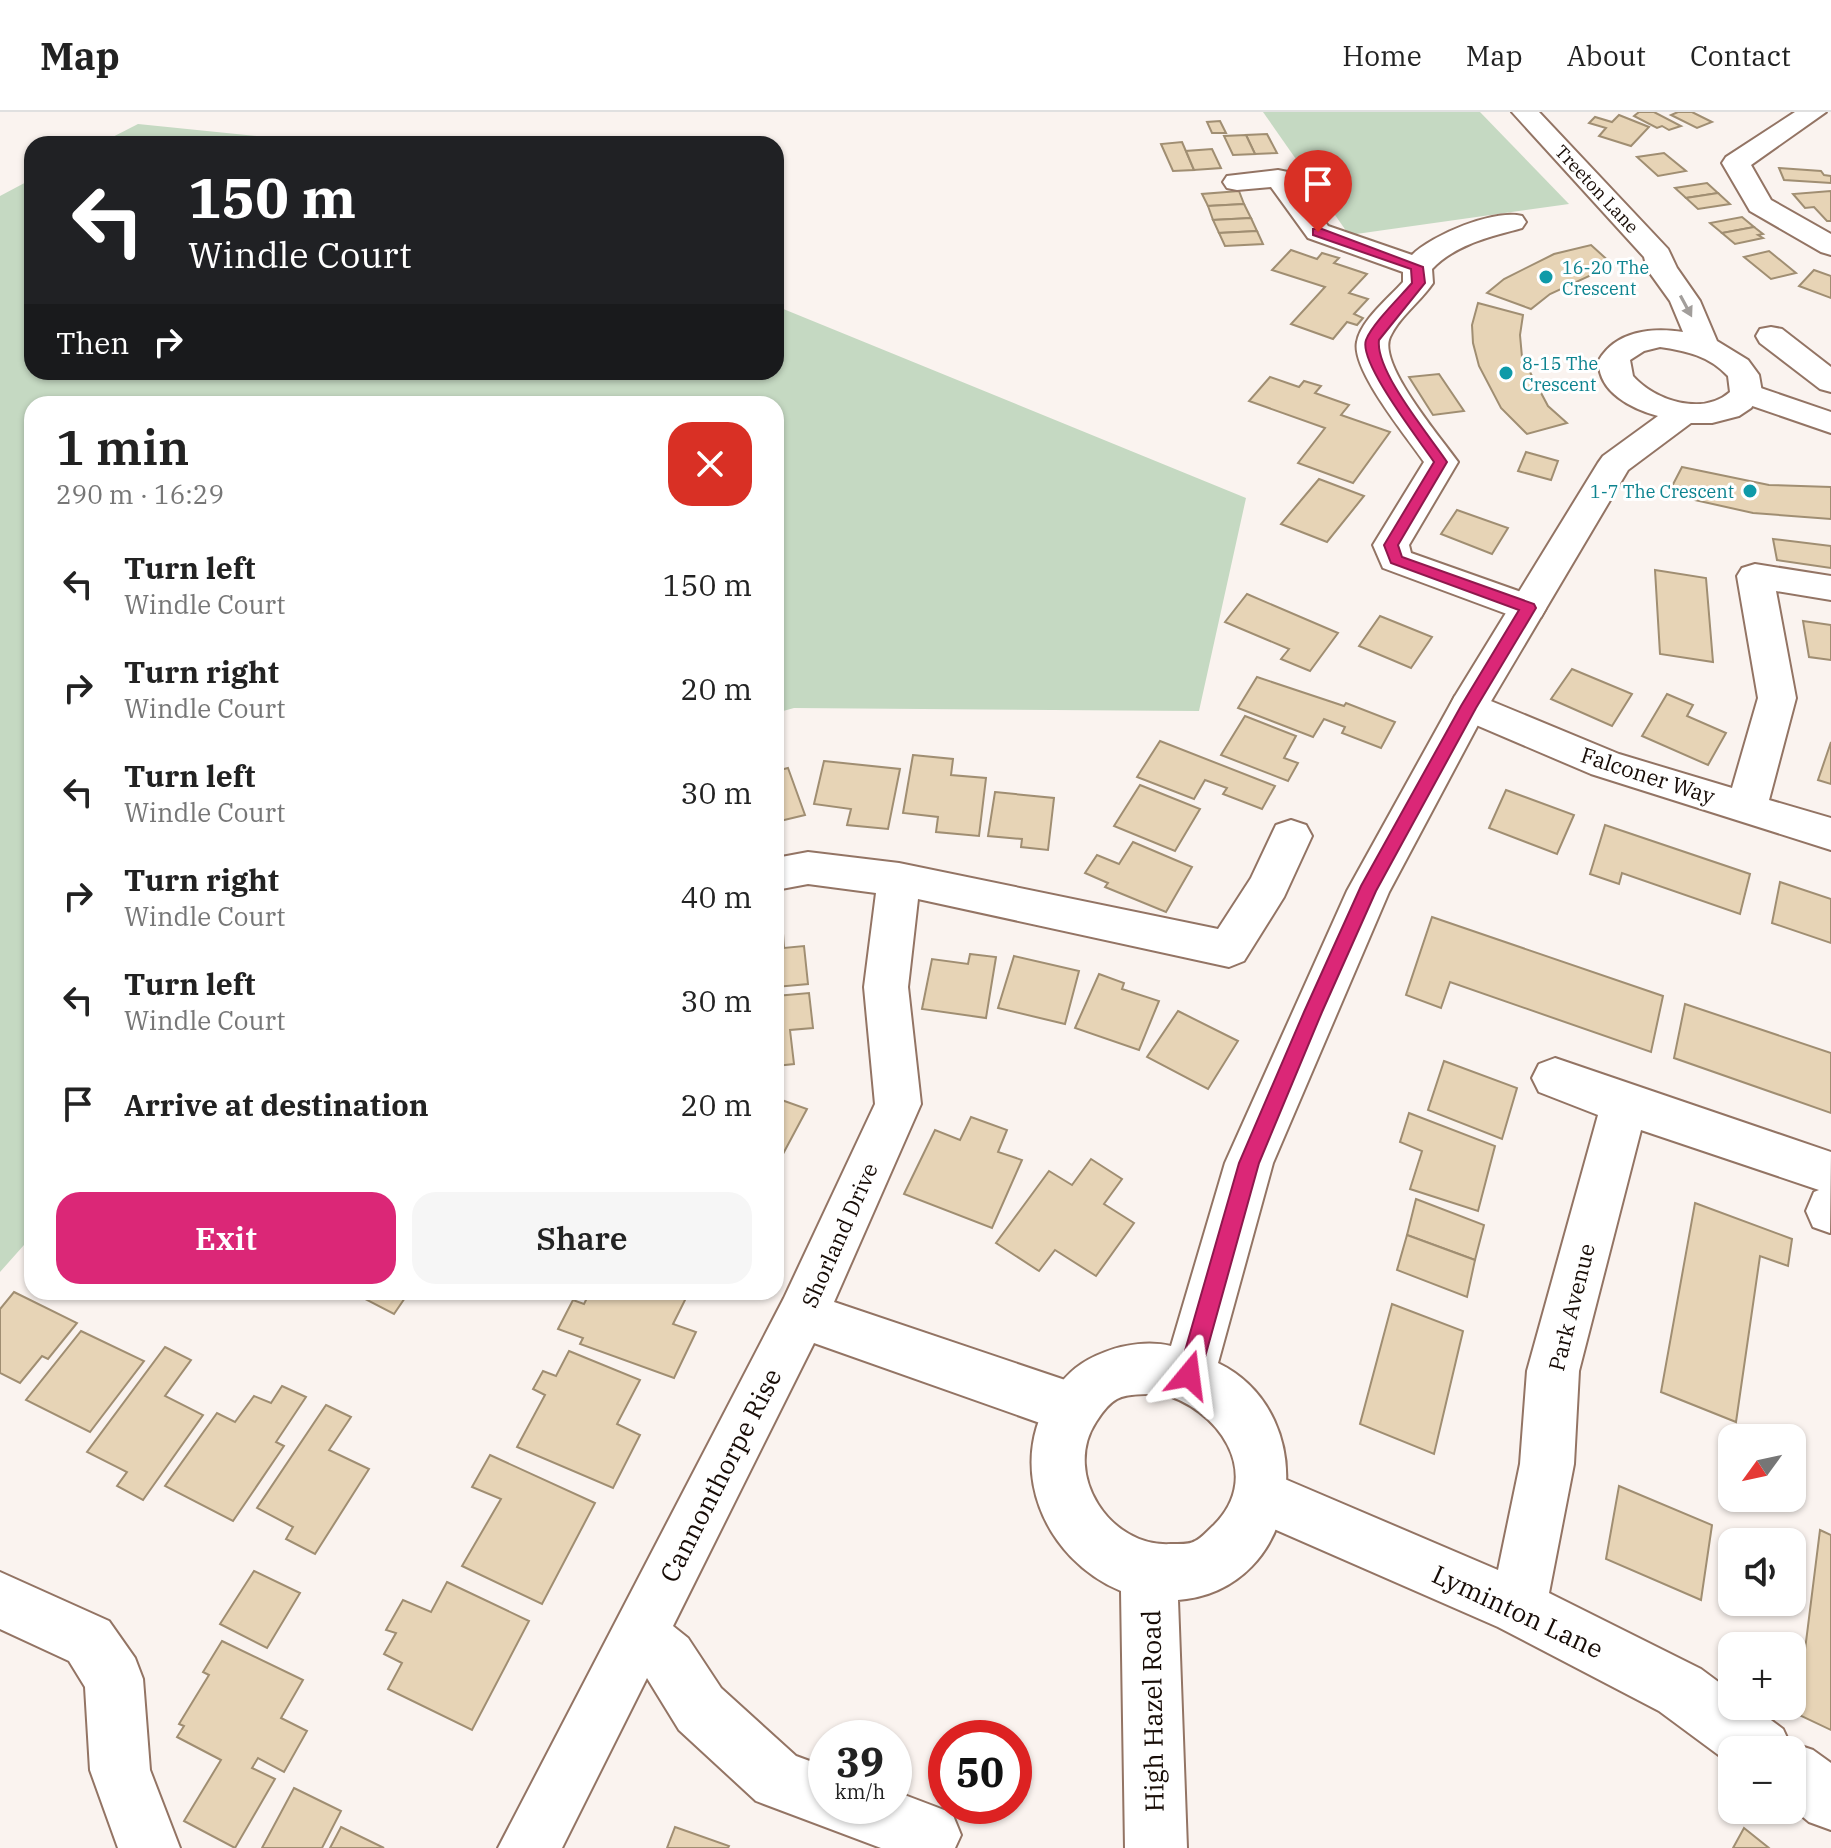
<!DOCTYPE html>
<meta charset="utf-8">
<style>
body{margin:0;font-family:"IBM Plex Serif",serif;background:#f6f6f6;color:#222;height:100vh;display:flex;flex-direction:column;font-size:30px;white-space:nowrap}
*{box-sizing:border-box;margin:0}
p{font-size:26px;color:#767676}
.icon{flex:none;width:44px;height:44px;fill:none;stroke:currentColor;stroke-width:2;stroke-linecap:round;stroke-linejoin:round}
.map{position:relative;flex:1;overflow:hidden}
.drawer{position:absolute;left:24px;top:284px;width:760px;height:904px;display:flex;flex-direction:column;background:#fff;border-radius:24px;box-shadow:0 2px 6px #0004}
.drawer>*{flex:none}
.top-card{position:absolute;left:24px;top:24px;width:760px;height:244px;border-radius:24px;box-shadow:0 2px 6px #0004;background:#202124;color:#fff;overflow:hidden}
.needle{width:52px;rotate:237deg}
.buttons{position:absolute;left:1718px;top:1312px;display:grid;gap:16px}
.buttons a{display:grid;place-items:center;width:88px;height:88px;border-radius:16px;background:#fff;box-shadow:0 2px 6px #0004;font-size:40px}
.speed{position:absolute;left:808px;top:1608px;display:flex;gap:16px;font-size:40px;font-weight:700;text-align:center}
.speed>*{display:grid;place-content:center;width:104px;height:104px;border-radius:50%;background:#fff;box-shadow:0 2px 6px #0004;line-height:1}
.speed small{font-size:20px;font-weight:400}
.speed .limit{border:12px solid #d22;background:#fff;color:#111}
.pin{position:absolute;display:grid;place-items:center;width:68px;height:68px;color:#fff;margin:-82px -34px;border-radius:50% 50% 50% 0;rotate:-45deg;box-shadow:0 0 8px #0007}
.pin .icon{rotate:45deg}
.me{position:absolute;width:88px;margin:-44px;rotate:16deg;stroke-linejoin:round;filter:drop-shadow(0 0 6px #0008)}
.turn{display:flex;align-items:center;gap:28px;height:168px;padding:0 32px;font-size:36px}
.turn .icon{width:104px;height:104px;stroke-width:2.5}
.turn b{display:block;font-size:56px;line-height:68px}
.then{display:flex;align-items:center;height:76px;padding:0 32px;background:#0003;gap:16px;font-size:30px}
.round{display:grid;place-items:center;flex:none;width:84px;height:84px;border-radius:24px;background:#f6f6f6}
.head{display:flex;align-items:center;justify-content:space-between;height:136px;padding:0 32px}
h1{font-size:48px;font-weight:600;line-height:60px}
.button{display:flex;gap:16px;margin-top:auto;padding:16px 32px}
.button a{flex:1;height:92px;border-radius:24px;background:#db2777;color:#fff;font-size:32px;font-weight:600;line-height:92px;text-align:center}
.button a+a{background:#f6f6f6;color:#222}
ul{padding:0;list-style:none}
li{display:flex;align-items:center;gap:24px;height:104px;padding:0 32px}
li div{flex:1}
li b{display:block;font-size:30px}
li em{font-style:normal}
header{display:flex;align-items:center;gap:48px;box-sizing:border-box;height:112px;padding:0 40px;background:#fff;border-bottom:2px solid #e0e0e0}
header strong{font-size:38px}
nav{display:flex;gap:44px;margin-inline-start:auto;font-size:28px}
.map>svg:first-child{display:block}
</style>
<header>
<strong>Map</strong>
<nav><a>Home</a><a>Map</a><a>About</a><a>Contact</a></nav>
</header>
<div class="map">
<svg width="1831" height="1736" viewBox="0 0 1831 1736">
<rect width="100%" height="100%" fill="#faf3ef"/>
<g fill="#c5d9c2">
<path d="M 1263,0 L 1480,0 L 1569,92 L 1349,123 Z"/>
<path d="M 138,12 L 336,32 L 99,32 Z"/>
<path d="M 32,67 L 32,260 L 776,260 L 776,194 L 1246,386 L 1199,599 L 794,596 L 776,601 L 776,292 L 32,292 L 32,1124 L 0,1160 L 0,84 Z"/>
</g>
<g fill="#e7d4b6" stroke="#a08e72" stroke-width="2">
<path d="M 1639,0 L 1654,0 L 1681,14 L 1669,18 L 1662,14 L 1657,16 L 1634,4 Z"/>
<path d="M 1678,0 L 1692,0 L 1712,10 L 1697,16 L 1671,3 Z"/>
<path d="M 1619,3 L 1649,15 L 1631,34 L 1599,24 L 1606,16 L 1589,11 L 1595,5 L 1612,10 Z"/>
<path d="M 1220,9 L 1226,21 L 1212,21 L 1207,10 Z"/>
<path d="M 1267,22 L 1277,41 L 1255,42 L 1246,23 Z"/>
<path d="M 1246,23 L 1255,42 L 1233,43 L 1224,24 Z"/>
<path d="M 1182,30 L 1194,58 L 1173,59 L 1161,32 Z"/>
<path d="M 1212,37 L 1221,56 L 1194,58 L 1186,39 Z"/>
<path d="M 1664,41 L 1686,59 L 1658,64 L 1637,45 Z"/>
<path d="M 1779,56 L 1821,59 L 1824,63 L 1831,64 L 1831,71 L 1784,68 Z"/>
<path d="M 1707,71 L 1718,81 L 1686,86 L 1675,76 Z"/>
<path d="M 1239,79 L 1244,92 L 1208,94 L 1202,82 Z"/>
<path d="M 1831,79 L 1831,109 L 1827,109 L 1814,95 L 1805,96 L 1793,82 Z"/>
<path d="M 1718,81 L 1730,92 L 1698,97 L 1686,86 Z"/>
<path d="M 1244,92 L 1251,106 L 1213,108 L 1208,94 Z"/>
<path d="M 1742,105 L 1754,115 L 1722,121 L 1710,111 Z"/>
<path d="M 1251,106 L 1257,119 L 1219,121 L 1213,108 Z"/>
<path d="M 1754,115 L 1763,122 L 1758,123 L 1763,126 L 1735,132 L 1722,121 Z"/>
<path d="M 1257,119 L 1263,132 L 1225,134 L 1219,121 Z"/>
<path d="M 1591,133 L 1613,153 L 1550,182 L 1531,197 L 1487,181 L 1504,167 L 1554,142 Z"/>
<path d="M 1291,138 L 1317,147 L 1322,141 L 1339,146 L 1334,151 L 1367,162 L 1349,181 L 1368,187 L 1354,202 L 1363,206 L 1357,213 L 1347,210 L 1333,227 L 1291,212 L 1325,175 L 1272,158 Z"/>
<path d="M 1769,139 L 1796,161 L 1771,167 L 1744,145 Z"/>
<path d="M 1814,158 L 1831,164 L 1831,186 L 1799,174 Z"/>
<path d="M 1478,191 L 1523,203 L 1520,223 L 1522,245 L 1548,294 L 1567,311 L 1527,322 L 1501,296 L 1479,254 L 1473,231 L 1472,213 Z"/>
<path d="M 1439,262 L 1464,299 L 1433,303 L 1409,265 Z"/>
<path d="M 1270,265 L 1299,275 L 1304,269 L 1321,274 L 1315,281 L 1349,293 L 1341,303 L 1390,320 L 1353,371 L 1298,351 L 1325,316 L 1249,289 Z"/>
<path d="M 1526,340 L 1558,349 L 1551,368 L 1518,359 Z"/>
<path d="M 1682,355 L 1769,373 L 1831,375 L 1831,407 L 1753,401 L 1668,382 Z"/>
<path d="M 1319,367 L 1364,384 L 1327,430 L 1281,412 Z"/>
<path d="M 1457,398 L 1508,416 L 1492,442 L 1441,422 Z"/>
<path d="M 1773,427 L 1831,434 L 1831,456 L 1777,448 Z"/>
<path d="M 1655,458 L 1706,466 L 1713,550 L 1660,542 Z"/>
<path d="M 1247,482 L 1338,521 L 1310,559 L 1281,547 L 1289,537 L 1225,510 Z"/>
<path d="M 1380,504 L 1432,525 L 1411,556 L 1359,534 Z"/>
<path d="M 1803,509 L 1831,513 L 1831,548 L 1809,545 Z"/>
<path d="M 1572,557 L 1632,582 L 1612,614 L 1551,587 Z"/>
<path d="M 1257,565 L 1344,594 L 1346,591 L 1395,610 L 1381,636 L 1342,621 L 1345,615 L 1324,607 L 1313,625 L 1238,596 Z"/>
<path d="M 1667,582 L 1693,593 L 1687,604 L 1726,621 L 1708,653 L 1642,624 Z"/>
<path d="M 1245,604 L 1296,624 L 1284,646 L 1298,651 L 1288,669 L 1221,643 Z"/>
<path d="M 1160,629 L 1275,674 L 1262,697 L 1223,682 L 1227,676 L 1205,668 L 1194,687 L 1137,665 Z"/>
<path d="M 1831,630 L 1831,672 L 1818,668 Z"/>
<path d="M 913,643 L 953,647 L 951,663 L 986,666 L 979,724 L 936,720 L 938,705 L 903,701 Z"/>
<path d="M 824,649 L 900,657 L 888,717 L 847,713 L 851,697 L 814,692 Z"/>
<path d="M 788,656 L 805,703 L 776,710 L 776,659 Z"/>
<path d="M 1140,673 L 1200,697 L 1175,739 L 1114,714 Z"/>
<path d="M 1506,678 L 1574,703 L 1557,742 L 1489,716 Z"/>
<path d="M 995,680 L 1054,686 L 1048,738 L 1021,735 L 1022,727 L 988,724 Z"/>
<path d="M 1605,713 L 1750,762 L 1740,802 L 1622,761 L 1619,772 L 1590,762 Z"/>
<path d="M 1133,730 L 1192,755 L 1166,800 L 1105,775 L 1108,771 L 1085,761 L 1097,743 L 1119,752 Z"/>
<path d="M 1780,770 L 1831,787 L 1831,831 L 1772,811 Z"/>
<path d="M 1432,805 L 1663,884 L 1651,940 L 1450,870 L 1441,896 L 1406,883 Z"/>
<path d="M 782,807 L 784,836 L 804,834 L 808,872 L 776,875 L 776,808 Z"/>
<path d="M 970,842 L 996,845 L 986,906 L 922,897 L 932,847 L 968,852 Z"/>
<path d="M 1014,844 L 1079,859 L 1065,912 L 998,896 Z"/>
<path d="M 1099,862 L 1124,871 L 1122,877 L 1159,889 L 1139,938 L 1075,916 Z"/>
<path d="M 809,881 L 813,916 L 790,918 L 794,952 L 776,954 L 776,884 Z"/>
<path d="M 1685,892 L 1831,941 L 1831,1001 L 1674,946 Z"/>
<path d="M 1178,899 L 1238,929 L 1208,977 L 1147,945 Z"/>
<path d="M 1444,949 L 1517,976 L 1502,1027 L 1428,998 Z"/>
<path d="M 776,986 L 807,997 L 776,1055 Z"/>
<path d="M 1409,1001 L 1495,1034 L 1478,1099 L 1410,1077 L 1422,1039 L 1400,1030 Z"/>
<path d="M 971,1005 L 1007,1018 L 998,1040 L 1022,1048 L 992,1116 L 904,1082 L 935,1018 L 960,1028 Z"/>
<path d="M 1091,1047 L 1122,1067 L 1104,1092 L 1134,1111 L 1096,1164 L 1055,1138 L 1039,1159 L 996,1131 L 1049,1059 L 1072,1073 Z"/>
<path d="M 1416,1087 L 1484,1113 L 1475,1148 L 1407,1123 Z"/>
<path d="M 1695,1091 L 1792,1127 L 1788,1154 L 1760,1144 L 1736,1310 L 1661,1280 Z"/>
<path d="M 1407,1123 L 1475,1148 L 1467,1185 L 1397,1158 Z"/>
<path d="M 14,1180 L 77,1211 L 48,1247 L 42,1244 L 20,1271 L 0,1261 L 0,1197 Z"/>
<path d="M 370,1180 L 409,1180 L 394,1202 L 365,1187 Z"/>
<path d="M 590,1180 L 689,1180 L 673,1212 L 696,1220 L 674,1266 L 580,1232 L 583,1226 L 558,1217 L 573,1188 L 584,1192 Z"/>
<path d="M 1392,1192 L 1463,1219 L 1434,1342 L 1360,1312 Z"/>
<path d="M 81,1219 L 144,1249 L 90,1320 L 26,1288 Z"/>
<path d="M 165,1235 L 191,1248 L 165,1284 L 203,1303 L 143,1388 L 117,1374 L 127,1360 L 87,1340 Z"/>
<path d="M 569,1239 L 640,1268 L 617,1312 L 640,1323 L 613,1376 L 517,1335 L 545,1283 L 533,1277 L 543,1259 L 556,1264 Z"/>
<path d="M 282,1274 L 306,1285 L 276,1330 L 284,1334 L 233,1409 L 165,1374 L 217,1301 L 235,1310 L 254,1284 L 271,1291 Z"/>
<path d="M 326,1293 L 351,1305 L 329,1338 L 369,1357 L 315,1442 L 286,1427 L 293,1415 L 257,1396 Z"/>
<path d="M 490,1343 L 595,1391 L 542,1492 L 462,1454 L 501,1387 L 472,1375 Z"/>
<path d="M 1619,1374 L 1712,1413 L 1701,1488 L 1606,1447 Z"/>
<path d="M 1820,1418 L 1831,1423 L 1831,1618 L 1797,1602 Z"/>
<path d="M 254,1459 L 300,1481 L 267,1536 L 220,1512 Z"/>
<path d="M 447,1470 L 529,1509 L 472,1618 L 388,1577 L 402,1551 L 384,1542 L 396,1521 L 386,1518 L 403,1488 L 431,1500 Z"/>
<path d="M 222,1529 L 303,1568 L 281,1606 L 307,1619 L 284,1660 L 258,1646 L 252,1656 L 275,1667 L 235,1736 L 184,1709 L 221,1648 L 177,1625 L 184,1614 L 179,1612 L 209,1563 L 203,1560 Z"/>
<path d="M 294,1676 L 341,1699 L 322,1736 L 262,1736 Z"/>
<path d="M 341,1715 L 384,1736 L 330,1736 Z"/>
<path d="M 675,1715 L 729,1734 L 728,1736 L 667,1736 Z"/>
<path d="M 1744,1716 L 1769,1736 L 1733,1736 Z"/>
</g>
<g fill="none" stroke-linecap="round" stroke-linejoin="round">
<defs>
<g id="minor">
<path d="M 1795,0 L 1826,0 L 1751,53 L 1771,88 L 1831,122 L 1831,143 L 1821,140 L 1750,99 L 1722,51 L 1726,45 Z"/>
<path d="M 1278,58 L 1288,60 L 1328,114 L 1412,143 C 1432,123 1494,97 1522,104 L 1526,110 L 1522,116 C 1490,125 1456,132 1432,157 L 1433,171 C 1420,190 1399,205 1390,225 C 1377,252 1442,327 1458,350 L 1409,433 L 1411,441 L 1541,487 L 1546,496 L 1541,505 L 1528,508 L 1515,505 L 1383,456 L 1373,433 L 1424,350 C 1408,326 1351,258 1357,230 C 1361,208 1389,186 1403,170 L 1403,160 L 1308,126 L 1271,75 L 1237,78 L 1227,76 L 1223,70 L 1227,64 Z"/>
<path d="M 1771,215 L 1782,217 L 1831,255 L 1831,280 L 1820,277 L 1760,231 L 1756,224 L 1760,217 Z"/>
<path d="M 1746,271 L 1831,300 L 1831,321 L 1735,288 L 1730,281 L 1735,274 Z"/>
<path d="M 1755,452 L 1831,464 L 1831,488 L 1776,479 L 1796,586 L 1769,688 L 1831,706 L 1831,738 L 1591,662 L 1455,604 L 1450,594 L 1455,584 L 1469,580 L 1619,642 L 1732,676 L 1758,586 L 1737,464 L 1742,456 Z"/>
<path d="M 1291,708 L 1306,713 L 1312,724 L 1284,785 L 1244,849 L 1229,855 L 918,787 L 908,875 L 921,992 L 834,1190 L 1071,1270 L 1090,1278 L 1097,1296 L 1090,1314 L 1071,1322 L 814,1231 L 673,1514 L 688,1526 L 721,1576 L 796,1644 L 826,1655 L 826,1694 L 894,1694 L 894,1679 L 952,1701 L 961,1723 L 955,1736 L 881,1736 L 756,1689 L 679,1618 L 647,1566 L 562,1736 L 498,1736 L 784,1186 L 875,992 L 864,875 L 876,781 L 808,772 L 776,778 L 776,746 L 808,740 L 899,751 L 1218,817 L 1251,766 L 1276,713 Z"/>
<path d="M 1555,946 L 1831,1040 L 1830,1121 L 1813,1115 L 1806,1099 L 1814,1080 L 1819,1078 L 1641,1018 L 1579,1259 L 1574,1352 L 1549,1481 L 1701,1557 L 1732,1580 L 1732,1594 L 1752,1594 L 1783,1617 L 1789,1630 L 1813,1638 L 1831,1651 L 1831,1718 L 1809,1710 L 1792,1696 L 1792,1638 L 1732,1638 L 1732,1653 L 1659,1599 L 1498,1515 L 1242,1403 L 1234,1384 L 1242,1365 L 1261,1357 L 1498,1458 L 1520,1352 L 1527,1259 L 1598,1003 L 1539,980 L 1532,966 L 1539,952 Z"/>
<path d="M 0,1460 L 109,1509 L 135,1546 L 143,1567 L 150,1658 L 180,1736 L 118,1736 L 90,1658 L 85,1575 L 69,1549 L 0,1517 Z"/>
</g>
<path id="major" d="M 1512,0 L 1539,0 L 1668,137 L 1677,156 L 1700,189 L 1717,229 L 1748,248 L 1759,263 L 1762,280 L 1751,296 L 1739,304 L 1712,311 L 1691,311 L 1628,358 L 1487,596 L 1389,780 L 1273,1051 L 1218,1251 C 1325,1303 1302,1479 1178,1488 L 1187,1736 L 1125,1736 L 1121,1479 C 1044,1447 1004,1354 1053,1281 C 1068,1260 1081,1249 1105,1240 C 1125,1232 1151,1229 1171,1234 L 1225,1051 L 1347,779 L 1455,584 L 1598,351 L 1603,344 L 1658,304 C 1632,297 1597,280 1599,248 C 1616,219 1652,215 1683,220 L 1670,189 L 1647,157 L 1644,145 ZM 1660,235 C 1687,239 1709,244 1728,264 L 1730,280 C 1703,304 1655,289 1633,264 L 1630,248 L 1644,239 ZM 1159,1281 C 1218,1295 1265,1362 1214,1413 C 1208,1418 1202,1426 1195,1429 C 1189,1433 1179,1432 1171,1432 C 1110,1436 1062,1362 1096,1310 C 1101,1302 1108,1292 1117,1287 C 1128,1281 1146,1283 1159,1281 Z"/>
</defs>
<use href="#minor" stroke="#937464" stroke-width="4"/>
<use href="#major" stroke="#937464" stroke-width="4"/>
<use href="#minor" fill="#fff" fill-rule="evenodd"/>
<use href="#major" fill="#fff" fill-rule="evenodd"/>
</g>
<defs><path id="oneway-solid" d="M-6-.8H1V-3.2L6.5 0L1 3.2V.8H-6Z" transform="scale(2)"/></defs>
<use fill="#a29e9b" href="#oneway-solid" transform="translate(1686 194) rotate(62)"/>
<path fill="#db2777" stroke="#8e194d" stroke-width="2" d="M 1313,117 L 1322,117 L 1423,155 L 1425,171 L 1379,228 C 1375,259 1429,323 1447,350 L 1398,433 L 1402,445 L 1534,492 L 1536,496 L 1476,596 L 1376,779 L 1322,900 L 1259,1051 L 1200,1263 L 1197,1270 L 1189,1273 L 1182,1270 L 1178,1263 L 1239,1051 L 1304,900 L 1361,774 L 1461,594 L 1519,498 L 1391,451 L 1384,433 L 1434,350 C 1420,329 1358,250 1366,228 C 1372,212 1400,185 1412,171 L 1411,157 L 1313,123 Z"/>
<g fill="#0f9aa8" stroke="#fff" stroke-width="3">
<circle cx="1546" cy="165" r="8"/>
<circle cx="1506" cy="261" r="8"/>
<circle cx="1750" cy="379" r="8"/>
</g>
<g text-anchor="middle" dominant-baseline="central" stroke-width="6" stroke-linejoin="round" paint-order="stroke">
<g font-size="18" fill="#170c06" stroke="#fff">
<text transform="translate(1597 77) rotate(47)">Treeton Lane</text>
</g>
<g font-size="18" fill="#0d838f" stroke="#fff" text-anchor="start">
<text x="1562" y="155">16-20 The<tspan x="1562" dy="21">Crescent</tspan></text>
<text x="1522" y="251">8-15 The<tspan x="1522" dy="21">Crescent</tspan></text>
<text x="1734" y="379" text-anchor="end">1-7 The Crescent</text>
</g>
<g font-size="22" fill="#170c06" stroke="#fff">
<text transform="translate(1648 663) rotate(18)">Falconer Way</text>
<text transform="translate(839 1123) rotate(-66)">Shorland Drive</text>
<text transform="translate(1571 1195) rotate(-76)">Park Avenue</text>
</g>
<g font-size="26" fill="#170c06" stroke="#fff">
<text transform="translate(720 1363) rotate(-63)">Cannonthorpe Rise</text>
<text transform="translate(1518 1499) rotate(25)">Lyminton Lane</text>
<text transform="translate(1152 1599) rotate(-91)">High Hazel Road</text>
</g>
</g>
</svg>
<div class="buttons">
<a><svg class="needle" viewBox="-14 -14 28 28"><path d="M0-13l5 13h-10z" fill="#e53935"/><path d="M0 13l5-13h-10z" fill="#767676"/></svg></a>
<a><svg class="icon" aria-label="sound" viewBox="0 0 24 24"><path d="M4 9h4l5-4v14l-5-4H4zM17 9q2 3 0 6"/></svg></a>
<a>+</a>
<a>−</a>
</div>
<div class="speed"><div>39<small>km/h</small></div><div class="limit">50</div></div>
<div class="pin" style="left:1318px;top:120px;background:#d93025"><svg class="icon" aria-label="arrive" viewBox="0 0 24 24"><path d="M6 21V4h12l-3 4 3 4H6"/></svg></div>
<svg class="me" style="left:1189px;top:1263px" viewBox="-20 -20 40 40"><path d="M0-17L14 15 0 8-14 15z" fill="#db2777" stroke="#fff" stroke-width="4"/></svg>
<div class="top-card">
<div class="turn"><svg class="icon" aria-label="left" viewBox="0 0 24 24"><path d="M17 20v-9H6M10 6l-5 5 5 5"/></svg><div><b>150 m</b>Windle Court</div></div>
<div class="then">Then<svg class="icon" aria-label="right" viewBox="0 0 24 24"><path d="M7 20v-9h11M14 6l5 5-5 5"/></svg></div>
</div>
<section class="drawer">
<div class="head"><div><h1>1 min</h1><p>290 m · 16:29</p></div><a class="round" style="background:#d93025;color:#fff"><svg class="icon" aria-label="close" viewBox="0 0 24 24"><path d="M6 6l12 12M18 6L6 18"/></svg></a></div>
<ul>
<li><svg class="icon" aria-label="left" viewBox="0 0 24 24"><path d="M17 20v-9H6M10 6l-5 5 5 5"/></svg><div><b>Turn left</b><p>Windle Court</p></div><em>150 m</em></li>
<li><svg class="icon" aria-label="right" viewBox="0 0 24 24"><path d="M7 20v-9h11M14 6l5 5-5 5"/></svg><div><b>Turn right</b><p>Windle Court</p></div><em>20 m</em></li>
<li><svg class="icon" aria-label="left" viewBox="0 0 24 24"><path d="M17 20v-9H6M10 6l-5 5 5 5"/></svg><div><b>Turn left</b><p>Windle Court</p></div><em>30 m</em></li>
<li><svg class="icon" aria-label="right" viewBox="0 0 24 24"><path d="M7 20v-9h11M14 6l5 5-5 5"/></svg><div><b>Turn right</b><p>Windle Court</p></div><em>40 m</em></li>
<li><svg class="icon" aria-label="left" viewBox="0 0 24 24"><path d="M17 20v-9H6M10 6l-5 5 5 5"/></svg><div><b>Turn left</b><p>Windle Court</p></div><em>30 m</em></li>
<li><svg class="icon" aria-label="arrive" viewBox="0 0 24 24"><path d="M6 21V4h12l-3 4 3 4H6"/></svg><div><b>Arrive at destination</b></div><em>20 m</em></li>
</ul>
<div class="button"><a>Exit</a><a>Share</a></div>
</section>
</div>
